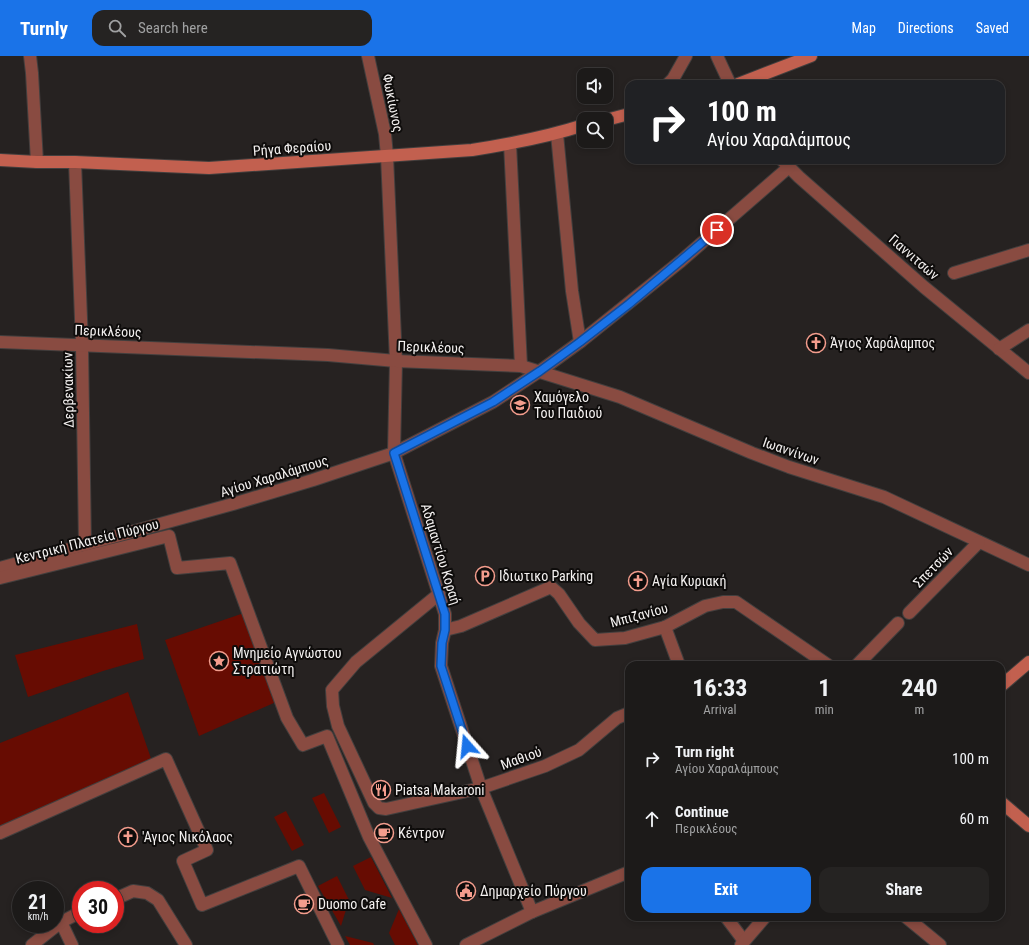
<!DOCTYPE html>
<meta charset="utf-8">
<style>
body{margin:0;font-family:"Roboto Condensed",sans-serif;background:#252322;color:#f1f3f6;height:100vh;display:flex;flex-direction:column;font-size:15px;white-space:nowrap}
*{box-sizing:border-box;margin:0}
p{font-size:13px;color:#a0a1a2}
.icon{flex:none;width:22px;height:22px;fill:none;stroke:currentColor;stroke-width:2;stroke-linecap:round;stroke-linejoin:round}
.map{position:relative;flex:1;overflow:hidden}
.details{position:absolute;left:625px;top:605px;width:380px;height:260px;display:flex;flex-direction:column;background:#1c1a19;border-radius:12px;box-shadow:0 2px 6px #0003,0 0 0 1px #3a3838}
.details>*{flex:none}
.top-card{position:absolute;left:625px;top:24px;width:380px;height:84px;border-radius:12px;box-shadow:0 2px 6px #0003,0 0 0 1px #3a3838;background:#202124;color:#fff;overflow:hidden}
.buttons{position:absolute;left:577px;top:12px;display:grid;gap:8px}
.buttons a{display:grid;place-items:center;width:36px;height:36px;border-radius:8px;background:#1c1a19;box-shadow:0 2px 6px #0003,0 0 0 1px #3a3838;font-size:20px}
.speed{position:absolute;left:12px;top:825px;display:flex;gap:8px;font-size:20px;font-weight:700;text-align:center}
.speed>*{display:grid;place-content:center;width:52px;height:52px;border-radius:50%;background:#1c1a19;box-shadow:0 2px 6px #0003,0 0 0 1px #3a3838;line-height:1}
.speed small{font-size:10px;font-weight:400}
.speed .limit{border:6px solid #d22;background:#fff;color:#111}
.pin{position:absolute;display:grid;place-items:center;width:34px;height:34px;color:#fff;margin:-17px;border:2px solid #fff;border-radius:50%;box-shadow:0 1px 4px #0007}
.me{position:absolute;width:44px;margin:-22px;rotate:342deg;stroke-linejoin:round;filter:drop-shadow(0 0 3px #0008)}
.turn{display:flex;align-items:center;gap:14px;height:84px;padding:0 16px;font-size:18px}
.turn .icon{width:52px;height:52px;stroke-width:2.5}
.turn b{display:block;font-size:28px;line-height:34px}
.eta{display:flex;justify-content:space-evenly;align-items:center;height:68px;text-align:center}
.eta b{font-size:24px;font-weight:700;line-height:28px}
.action{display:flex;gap:8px;margin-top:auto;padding:8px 16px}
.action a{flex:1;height:46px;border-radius:12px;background:#1a73e8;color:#fff;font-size:16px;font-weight:700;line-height:46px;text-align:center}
.action a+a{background:#252322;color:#f1f3f6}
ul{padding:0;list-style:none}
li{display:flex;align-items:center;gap:12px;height:60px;padding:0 16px}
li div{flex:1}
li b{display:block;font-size:15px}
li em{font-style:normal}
header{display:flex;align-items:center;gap:24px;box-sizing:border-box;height:56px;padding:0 20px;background:#1a73e8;color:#fff}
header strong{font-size:19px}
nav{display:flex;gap:22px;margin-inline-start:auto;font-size:14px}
.search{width:280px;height:36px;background:#252322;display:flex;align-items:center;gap:10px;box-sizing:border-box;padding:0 14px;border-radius:12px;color:#a0a1a2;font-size:15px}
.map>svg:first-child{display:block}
</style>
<header>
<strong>Turnly</strong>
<div class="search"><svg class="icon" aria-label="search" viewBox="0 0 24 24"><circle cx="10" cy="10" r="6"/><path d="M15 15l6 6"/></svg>Search here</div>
<nav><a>Map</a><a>Directions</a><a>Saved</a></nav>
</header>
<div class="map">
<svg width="1029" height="889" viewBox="0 0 1029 889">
<rect width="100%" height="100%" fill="#262221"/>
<g fill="#670c02">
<path d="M 244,557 L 276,646 L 199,680 L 165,584 Z"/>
<path d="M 137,568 L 144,603 L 103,615 L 28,641 L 15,599 Z"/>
<path d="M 128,636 L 154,711 L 0,772 L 0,687 Z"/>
<path d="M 324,737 L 341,771 L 329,777 L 312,742 Z"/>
<path d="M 286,755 L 304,789 L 292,795 L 274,761 Z"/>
<path d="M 371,801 L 392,842 L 365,834 L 353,810 Z"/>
<path d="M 337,820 L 349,844 L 341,870 L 318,830 Z"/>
<path d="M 399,853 L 418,889 L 395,889 L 389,877 Z"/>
<path d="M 345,880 L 373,887 L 374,889 L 350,889 Z"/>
</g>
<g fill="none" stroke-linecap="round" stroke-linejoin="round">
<defs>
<g id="street">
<path d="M 30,0 L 32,17 L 37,106"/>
<path d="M 368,0 L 385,78 L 387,100 L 396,305 L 394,397 L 445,558 L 445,574 L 442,587 L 441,610 L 481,732 L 532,856"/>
<path d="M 717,0 L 730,28"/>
<path d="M 668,28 L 673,23 L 686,0"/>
<path d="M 557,78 L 572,235 L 580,286"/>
<path d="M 510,88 L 521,310"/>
<path d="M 782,104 L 799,121 L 924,231 L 1029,317"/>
<path d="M 75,106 L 82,289 L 85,489"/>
<path d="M 954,217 L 1029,194"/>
<path d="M 0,286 L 328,299 L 396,305 L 521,310 L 620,341 L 752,397 L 789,411 L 884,441 L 1029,509"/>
<path d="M 999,293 L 1029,274"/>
<path d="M 0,512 L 233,448 L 313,424 L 394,397 L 493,346 L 540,315 L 580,286 L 681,205 L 789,111"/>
<path d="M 0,522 L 169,480 L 177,512 L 230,507 L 287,662 L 303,689 L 327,680 L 369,781 L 426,889"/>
<path d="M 439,538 L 356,606 L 332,634 L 333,650 L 338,670 L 374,747 L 379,752 L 386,753 L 481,732 L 545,710 L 579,694 L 617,662 L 629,657"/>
<path d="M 909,557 L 979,486"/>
<path d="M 665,571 L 679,609"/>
<path d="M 445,574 L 461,570 L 551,531 L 559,538 L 579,567 L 595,584 L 625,582 L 665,571 L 705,550 L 723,546 L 736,546 L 828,609"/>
<path d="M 857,609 L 898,567"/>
<path d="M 0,777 L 166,703 L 207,794 L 183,805 L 202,849 L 299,810 L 338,889"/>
<path d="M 115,843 L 133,835 L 147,837 L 158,844 L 186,889"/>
<path d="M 726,861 L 744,885"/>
<path d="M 906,861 L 940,889"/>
<path d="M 61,866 L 72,889"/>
<path d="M 32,889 L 61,866 L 81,856"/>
<path d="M 466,889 L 532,856 L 629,816"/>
<path d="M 741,889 L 765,861"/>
</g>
<g id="secondary">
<path d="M 738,28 L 811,0"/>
<path d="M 606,64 L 629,58"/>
<path d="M 0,104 L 37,106 L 75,106 L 209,112 L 472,94 C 510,88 547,81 584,69"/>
<path d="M 1001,630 L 1029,606"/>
<path d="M 1001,746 L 1029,770"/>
</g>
</defs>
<use href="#street" stroke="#433f3e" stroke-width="14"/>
<use href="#secondary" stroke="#433f3e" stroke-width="14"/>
<use href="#street" stroke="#894b41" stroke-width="12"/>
<use href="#secondary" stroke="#c2604f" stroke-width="12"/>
</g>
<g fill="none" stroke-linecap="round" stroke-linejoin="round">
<defs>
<path id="route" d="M 467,690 L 441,610 L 442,587 L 445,574 L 445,558 L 394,397 L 493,346 L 540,315 L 580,286 L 629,248 L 717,174"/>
</defs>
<use href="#route" stroke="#114b97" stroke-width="10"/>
<use href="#route" stroke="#1a73e8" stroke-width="7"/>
</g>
<defs>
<symbol id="church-ring" viewBox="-11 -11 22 22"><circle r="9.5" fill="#0e0c0b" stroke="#f49d8d" stroke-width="1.5"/><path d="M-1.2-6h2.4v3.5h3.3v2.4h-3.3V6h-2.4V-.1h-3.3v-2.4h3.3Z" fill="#f49d8d"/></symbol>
<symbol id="school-ring" viewBox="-11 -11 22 22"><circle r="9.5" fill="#0e0c0b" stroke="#f49d8d" stroke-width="1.5"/><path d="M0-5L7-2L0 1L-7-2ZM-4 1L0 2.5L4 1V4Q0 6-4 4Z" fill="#f49d8d"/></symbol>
<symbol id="parking-ring" viewBox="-11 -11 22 22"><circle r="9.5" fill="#0e0c0b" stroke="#f49d8d" stroke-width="1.5"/><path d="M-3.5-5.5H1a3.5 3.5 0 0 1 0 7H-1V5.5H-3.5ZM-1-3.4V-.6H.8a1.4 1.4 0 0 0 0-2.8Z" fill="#f49d8d"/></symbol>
<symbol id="sight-ring" viewBox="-11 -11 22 22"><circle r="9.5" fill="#0e0c0b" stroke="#f49d8d" stroke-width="1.5"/><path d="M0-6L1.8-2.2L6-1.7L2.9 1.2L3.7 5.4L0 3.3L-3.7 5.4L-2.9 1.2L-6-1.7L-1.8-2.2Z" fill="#f49d8d"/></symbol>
<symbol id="restaurant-ring" viewBox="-11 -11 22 22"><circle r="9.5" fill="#0e0c0b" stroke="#f49d8d" stroke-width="1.5"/><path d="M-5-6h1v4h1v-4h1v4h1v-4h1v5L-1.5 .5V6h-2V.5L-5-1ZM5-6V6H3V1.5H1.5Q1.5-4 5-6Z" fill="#f49d8d"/></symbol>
<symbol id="cafe-ring" viewBox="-11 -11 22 22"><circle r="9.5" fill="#0e0c0b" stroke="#f49d8d" stroke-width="1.5"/><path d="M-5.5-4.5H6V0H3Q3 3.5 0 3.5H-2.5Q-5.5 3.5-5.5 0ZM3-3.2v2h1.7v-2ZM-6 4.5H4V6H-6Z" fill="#f49d8d"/></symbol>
<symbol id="civic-ring" viewBox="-11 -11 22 22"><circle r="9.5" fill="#0e0c0b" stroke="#f49d8d" stroke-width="1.5"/><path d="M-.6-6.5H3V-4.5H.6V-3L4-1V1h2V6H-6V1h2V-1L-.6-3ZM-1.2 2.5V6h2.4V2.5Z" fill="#f49d8d"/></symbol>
</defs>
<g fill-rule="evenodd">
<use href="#church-ring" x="805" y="276" width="22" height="22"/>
<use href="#school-ring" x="509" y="338" width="22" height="22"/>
<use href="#parking-ring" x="474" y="509" width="22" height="22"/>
<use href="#church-ring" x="627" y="514" width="22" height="22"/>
<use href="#sight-ring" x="208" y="594" width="22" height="22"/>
<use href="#restaurant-ring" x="370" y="723" width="22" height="22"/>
<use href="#cafe-ring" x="373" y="766" width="22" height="22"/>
<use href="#church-ring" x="117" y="770" width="22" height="22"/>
<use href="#civic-ring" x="455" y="824" width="22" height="22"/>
<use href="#cafe-ring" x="293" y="837" width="22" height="22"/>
</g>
<g text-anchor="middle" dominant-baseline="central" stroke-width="4" stroke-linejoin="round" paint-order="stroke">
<g font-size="14" fill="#f4f1f0" stroke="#0e0c0b">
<text transform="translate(393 47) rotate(79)">Φωκίωνος</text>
<text transform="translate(292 92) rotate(-4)">Ρήγα Φεραίου</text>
<text transform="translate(914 201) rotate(41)">Γιαννιτσών</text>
<text transform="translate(108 275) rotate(2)">Περικλέους</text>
<text transform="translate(431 291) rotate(2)">Περικλέους</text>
<text transform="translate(68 334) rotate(-91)">Δερβενακίων</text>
<text transform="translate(791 395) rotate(19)">Ιωαννίνων</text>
<text transform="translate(274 420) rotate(-17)">Αγίου Χαραλάμπους</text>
<text transform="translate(87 485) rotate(-14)">Κεντρική Πλατεία Πύργου</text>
<text transform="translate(441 498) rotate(73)">Αδαμαντίου Κοραή</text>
<text transform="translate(933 511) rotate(-46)">Σπετσών</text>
<text transform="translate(639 559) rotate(-15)">Μπιζανίου</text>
<text transform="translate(521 702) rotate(-20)">Μαθιού</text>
</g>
<g font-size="14" fill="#f4f1f0" stroke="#0e0c0b" text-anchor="start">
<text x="830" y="287">Άγιος Χαράλαμπος</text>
<text x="534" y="341">Χαμόγελο<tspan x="534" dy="16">Του Παιδιού</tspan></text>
<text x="499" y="520">Ιδιωτικο Parking</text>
<text x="652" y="525">Αγία Κυριακή</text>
<text x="233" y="597">Μνημείο Αγνώστου<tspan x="233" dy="16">Στρατιώτη</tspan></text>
<text x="395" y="734">Piatsa Makaroni</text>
<text x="398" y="777">Κέντρον</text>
<text x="142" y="781">'Αγιος Νικόλαος</text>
<text x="480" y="835">Δημαρχείο Πύργου</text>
<text x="318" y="848">Duomo Cafe</text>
</g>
</g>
</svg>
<div class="buttons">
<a><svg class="icon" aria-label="sound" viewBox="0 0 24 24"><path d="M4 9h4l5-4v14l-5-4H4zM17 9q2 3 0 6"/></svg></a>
<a><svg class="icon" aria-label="search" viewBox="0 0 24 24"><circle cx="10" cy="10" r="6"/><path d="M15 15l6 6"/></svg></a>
</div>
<div class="speed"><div>21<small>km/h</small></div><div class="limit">30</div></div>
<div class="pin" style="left:717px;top:174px;background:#d93025"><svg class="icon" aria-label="arrive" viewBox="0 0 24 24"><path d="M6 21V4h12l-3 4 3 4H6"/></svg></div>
<svg class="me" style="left:467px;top:690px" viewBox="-20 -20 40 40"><path d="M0-17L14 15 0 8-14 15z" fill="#1a73e8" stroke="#fff" stroke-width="4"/></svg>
<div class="top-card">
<div class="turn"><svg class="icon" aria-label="right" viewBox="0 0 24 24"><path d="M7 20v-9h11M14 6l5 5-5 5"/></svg><div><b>100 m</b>Αγίου Χαραλάμπους</div></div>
</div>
<section class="details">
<div class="eta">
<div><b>16:33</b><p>Arrival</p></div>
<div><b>1</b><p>min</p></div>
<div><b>240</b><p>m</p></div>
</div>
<ul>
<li><svg class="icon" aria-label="right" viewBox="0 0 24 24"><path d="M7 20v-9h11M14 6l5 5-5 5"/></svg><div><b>Turn right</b><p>Αγίου Χαραλάμπους</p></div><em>100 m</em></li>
<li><svg class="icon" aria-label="ahead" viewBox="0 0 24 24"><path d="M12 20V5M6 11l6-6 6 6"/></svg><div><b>Continue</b><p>Περικλέους</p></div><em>60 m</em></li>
</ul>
<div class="action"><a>Exit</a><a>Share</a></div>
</section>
</div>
